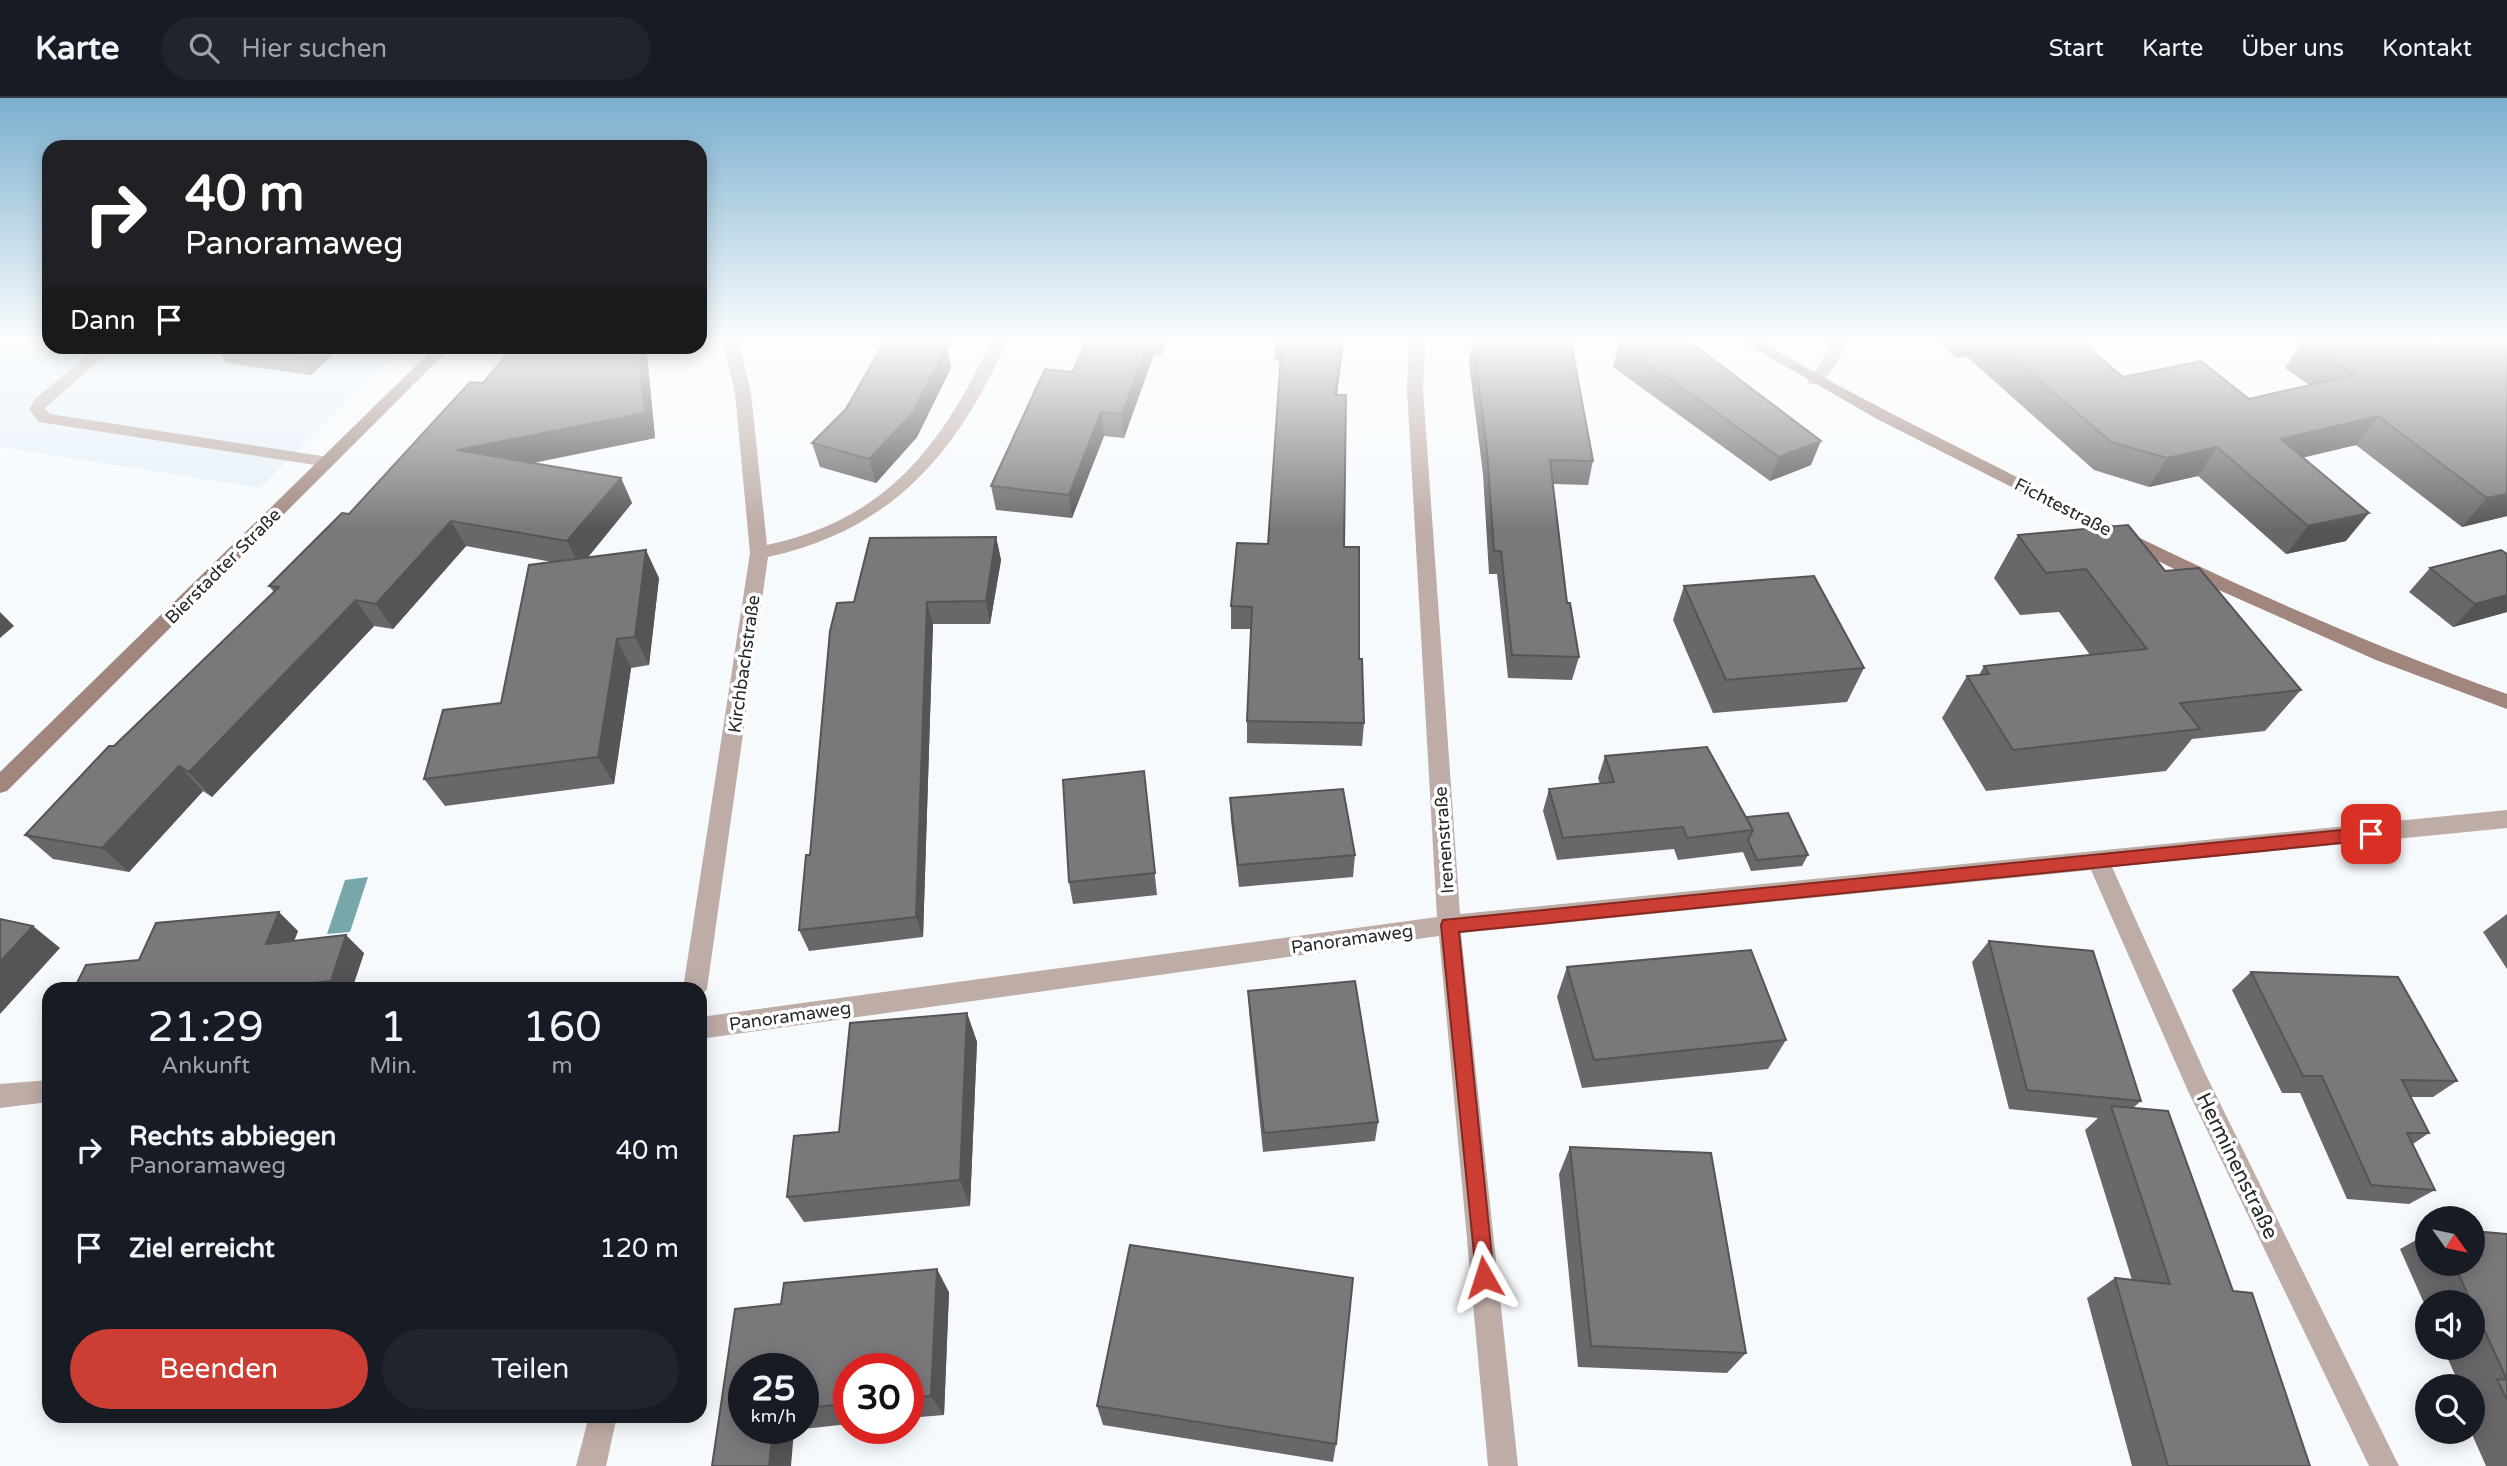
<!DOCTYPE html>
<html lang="de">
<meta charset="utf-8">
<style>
body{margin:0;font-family:"Varela Round",sans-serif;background:#20242c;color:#f1f3f6;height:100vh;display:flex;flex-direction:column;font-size:26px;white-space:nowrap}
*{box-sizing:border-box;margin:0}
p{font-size:23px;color:#9ea1a6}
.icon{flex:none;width:38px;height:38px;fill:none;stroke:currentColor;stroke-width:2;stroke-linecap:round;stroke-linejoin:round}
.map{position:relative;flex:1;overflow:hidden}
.panel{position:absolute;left:42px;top:884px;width:665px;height:441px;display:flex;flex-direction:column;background:#171b24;border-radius:21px;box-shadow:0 4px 18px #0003}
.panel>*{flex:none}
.guide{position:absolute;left:42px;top:42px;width:665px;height:214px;border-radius:21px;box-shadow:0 4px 18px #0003;background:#202124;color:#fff;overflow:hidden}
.needle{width:46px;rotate:123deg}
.fabs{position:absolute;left:2415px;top:1108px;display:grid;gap:14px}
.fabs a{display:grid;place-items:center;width:70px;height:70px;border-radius:50%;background:#171b24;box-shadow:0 4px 18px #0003;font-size:35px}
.speed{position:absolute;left:728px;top:1255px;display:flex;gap:14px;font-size:35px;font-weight:700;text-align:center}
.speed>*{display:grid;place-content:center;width:91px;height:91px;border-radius:50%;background:#171b24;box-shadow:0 4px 18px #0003;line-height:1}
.speed small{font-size:18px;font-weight:400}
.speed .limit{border:10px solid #d22;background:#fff;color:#111}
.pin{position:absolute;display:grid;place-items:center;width:60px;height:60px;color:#fff;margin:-30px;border-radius:14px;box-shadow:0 4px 10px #0006}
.me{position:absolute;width:77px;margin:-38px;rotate:354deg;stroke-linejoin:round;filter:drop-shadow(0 0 5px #0008)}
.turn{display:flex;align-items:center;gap:24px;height:147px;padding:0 28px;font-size:32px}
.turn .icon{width:91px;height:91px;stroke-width:2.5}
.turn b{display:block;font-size:49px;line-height:60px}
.then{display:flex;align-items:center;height:66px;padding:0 28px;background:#0003;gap:14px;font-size:26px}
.eta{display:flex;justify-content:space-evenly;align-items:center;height:119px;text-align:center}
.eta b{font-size:42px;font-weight:600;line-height:49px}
.primary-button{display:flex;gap:14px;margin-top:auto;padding:14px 28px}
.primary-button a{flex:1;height:80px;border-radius:42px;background:#cc3e34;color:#fff;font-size:28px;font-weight:600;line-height:80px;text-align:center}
.primary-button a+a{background:#20242c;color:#f1f3f6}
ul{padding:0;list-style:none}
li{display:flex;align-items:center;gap:21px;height:98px;padding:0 28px}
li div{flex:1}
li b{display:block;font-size:26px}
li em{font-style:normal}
header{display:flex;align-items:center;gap:42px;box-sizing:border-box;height:98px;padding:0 35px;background:#171b24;border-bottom:2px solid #363941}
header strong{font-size:33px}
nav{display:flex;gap:38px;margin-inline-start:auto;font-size:24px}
.search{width:490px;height:63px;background:#20242c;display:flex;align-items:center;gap:18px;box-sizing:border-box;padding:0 24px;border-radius:38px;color:#9ea1a6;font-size:26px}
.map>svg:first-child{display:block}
</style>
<header>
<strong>Karte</strong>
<div class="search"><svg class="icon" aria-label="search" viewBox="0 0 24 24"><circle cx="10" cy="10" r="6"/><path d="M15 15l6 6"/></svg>Hier suchen</div>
<nav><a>Start</a><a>Karte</a><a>Über uns</a><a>Kontakt</a></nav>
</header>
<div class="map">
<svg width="2507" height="1368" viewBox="0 0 2507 1368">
<rect width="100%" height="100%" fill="#f7fafd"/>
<path fill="#e6f0f8" d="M 0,241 L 49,241 L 49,248 L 401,249 L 260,390 L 0,349 Z"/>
<path fill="#78a7aa" d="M 368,779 L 350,834 L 327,836 L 345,782 Z"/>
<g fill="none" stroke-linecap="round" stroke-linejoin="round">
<g fill="#beaca6" fill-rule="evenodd">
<path d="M 722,241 L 738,241 L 751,295 L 767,447 C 888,421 943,346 992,241 L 1008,241 C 957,355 894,431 768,459 L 707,891 L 700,899 L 700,891 L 683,891 L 750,455 L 735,295 Z"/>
<path d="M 1409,241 L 1425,241 L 1423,291 L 1460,816 L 2507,712 L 2507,730 L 2112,769 L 2206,977 L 2399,1368 L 2369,1368 L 2188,993 L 2091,772 L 1461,835 L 1518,1368 L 1488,1368 L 1439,838 L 700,941 L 700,919 L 1437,819 L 1407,291 Z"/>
<path d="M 1830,241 L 1846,241 L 1838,264 L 1821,286 L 1809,286 L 1807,283 L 1822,264 Z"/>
<path d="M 99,248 L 116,248 L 48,307 L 45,310 L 50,316 L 328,359 L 336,364 L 328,369 L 39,324 L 29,311 L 35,301 Z"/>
<path d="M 49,982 L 49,1004 L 0,1010 L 0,986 Z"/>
<path d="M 589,1318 L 617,1318 L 606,1368 L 576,1368 Z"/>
</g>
<g fill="#a0867d" fill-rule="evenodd">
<path d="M 1738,241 L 1757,241 C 1838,290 1924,332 2009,375 C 2171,458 2336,535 2507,596 L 2507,611 L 2376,562 L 2194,481 L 1877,321 Z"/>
<path d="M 436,248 L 452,248 L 7,693 L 0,695 L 0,674 Z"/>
</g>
</g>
<g fill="#69676a" fill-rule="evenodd">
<path d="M 1087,241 L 1167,241 L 1161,257 L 1154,256 L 1124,340 L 1104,338 L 1072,420 L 996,412 L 991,388 L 1073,274 Z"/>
<path d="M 1275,241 L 1344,241 L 1337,297 L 1344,449 L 1359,561 L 1364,625 L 1362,648 L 1247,645 L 1247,623 L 1251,531 L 1231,531 L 1231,508 L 1268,446 L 1280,262 L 1275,262 Z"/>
<path d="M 1936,241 L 2078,241 L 2123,279 L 2249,301 L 2309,287 L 2285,270 L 2304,242 L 2422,241 L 2507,418 L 2462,429 L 2356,347 L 2303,359 L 2346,443 L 2286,456 L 2198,378 L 2149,389 L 2094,372 L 1966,258 L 1956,260 Z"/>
<path d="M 1473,242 L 1593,363 L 1588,387 L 1553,386 L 1567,505 L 1579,559 L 1572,582 L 1508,580 L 1497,476 L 1489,476 L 1483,376 L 1469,265 Z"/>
<path d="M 1619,245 L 1811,367 L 1770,383 L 1613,269 Z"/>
<path d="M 215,248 L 342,248 L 311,277 L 226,265 Z"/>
<path d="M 947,252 L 951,270 L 917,339 L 876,385 L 820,369 L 812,345 L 846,311 Z"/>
<path d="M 647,257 L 655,340 L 534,365 L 621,380 L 632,405 L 588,459 L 659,480 L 649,567 L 631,570 L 614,686 L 445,708 L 424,681 L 501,605 L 552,464 L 466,448 L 393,531 L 374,528 L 212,699 L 203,693 L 129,774 L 53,761 L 25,737 L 114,648 L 274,494 L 269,488 L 349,416 L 483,285 Z"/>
<path d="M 2018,437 L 2165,473 L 2301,592 L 2265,633 L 2192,641 L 2166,673 L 1986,693 L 1942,620 L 1967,578 L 1979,577 L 1984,568 L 2090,557 L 2059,514 L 2020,517 L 1994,480 Z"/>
<path d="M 996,439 L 1001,462 L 990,526 L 933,526 L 923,839 L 809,853 L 799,832 L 810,757 L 854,504 Z"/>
<path d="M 2507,456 L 2507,514 L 2453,529 L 2409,494 L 2430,470 Z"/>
<path d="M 1684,488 L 1864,570 L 1847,604 L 1713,615 L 1673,522 Z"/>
<path d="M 1605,658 L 1746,719 L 1808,757 L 1802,768 L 1751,773 L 1743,754 L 1678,762 L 1674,751 L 1557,762 L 1543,713 L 1549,691 L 1600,686 L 1598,680 Z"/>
<path d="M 1144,673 L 1157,797 L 1073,806 L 1069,784 Z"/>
<path d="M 1230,700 L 1355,757 L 1353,779 L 1239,789 L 1231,723 Z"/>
<path d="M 2507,816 L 2507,871 L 2483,834 Z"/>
<path d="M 298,833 L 294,843 L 364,855 L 352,891 L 74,891 L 139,862 Z"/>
<path d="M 1989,843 L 2141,1003 L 2133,1010 L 2233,1193 L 2310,1368 L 2132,1368 L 2087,1200 L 2115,1180 L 2132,1182 L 2085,1032 L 2098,1020 L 2009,1011 L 1972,864 Z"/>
<path d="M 1567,869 L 1786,942 L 1768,971 L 1582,990 L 1557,899 Z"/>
<path d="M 2251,874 L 2457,983 L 2433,999 L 2410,999 L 2429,1035 L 2413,1046 L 2435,1092 L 2409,1106 L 2347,1101 L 2300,995 L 2282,995 L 2232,892 Z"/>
<path d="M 1248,893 L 1378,1024 L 1375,1043 L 1263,1054 L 1249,913 Z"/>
<path d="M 967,915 L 977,944 L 970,1108 L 804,1124 L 787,1099 L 839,1034 Z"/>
<path d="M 1570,1049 L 1746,1255 L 1727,1275 L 1578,1269 L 1559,1076 Z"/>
<path d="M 2427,1136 L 2427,1166 L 2473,1166 L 2507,1136 L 2507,1368 L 2486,1368 L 2471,1334 L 2473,1334 L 2473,1288 L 2460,1288 L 2443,1250 L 2473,1250 L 2473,1204 L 2427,1204 L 2427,1212 L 2400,1151 Z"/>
<path d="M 949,1194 L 944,1317 L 908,1320 L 908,1270 L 849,1270 L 849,1326 L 794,1332 L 712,1368 L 781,1206 ZM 803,1270 L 803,1330 L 744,1330 Z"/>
<path d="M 1097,1308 L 1336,1346 L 1333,1364 L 1103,1327 Z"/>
</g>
<g fill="#555456">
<path d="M 937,241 L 952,241 L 948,252 L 951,270 L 917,339 L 876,385 L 869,361 Z"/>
<path d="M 1150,241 L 1153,241 L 1154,256 L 1124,340 L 1122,316 Z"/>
<path d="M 1160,241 L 1167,241 L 1161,257 Z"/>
<path d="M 1343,241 L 1344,241 L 1334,320 L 1335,297 Z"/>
<path d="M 1965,241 L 1974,241 L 1966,258 L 1956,260 Z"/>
<path d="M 307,248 L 342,248 L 311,277 L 298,256 Z"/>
<path d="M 638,248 L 653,248 L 647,257 L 655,340 L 471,377 L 457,352 Z"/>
<path d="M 1101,314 L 1104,338 L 1072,420 L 1069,397 Z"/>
<path d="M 2378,318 L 2356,347 L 2260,370 L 2281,341 Z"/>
<path d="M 1821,343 L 1811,367 L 1770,383 L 1779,359 Z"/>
<path d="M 2217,349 L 2198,378 L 2149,389 L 2167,360 Z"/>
<path d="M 621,380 L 632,405 L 580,469 L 567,443 Z"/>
<path d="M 2507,396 L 2507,418 L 2462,429 L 2487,400 Z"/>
<path d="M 2369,415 L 2346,443 L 2286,456 L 2308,428 Z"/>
<path d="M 451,423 L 466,448 L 393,531 L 376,506 Z"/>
<path d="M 996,439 L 1001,462 L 990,526 L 986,503 Z"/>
<path d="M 646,452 L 659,480 L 649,567 L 635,539 Z"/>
<path d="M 2507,497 L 2507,514 L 2453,529 L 2475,506 Z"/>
<path d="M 356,502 L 374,528 L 212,699 L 189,674 Z"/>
<path d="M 927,504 L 933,526 L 923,839 L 916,819 Z"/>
<path d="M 0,514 L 14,528 L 0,540 Z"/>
<path d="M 617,541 L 631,570 L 614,686 L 598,659 Z"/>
<path d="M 179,668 L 203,693 L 129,774 L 102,750 Z"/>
<path d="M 279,814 L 298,833 L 285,865 L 266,846 Z"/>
<path d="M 33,828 L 60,850 L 0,916 L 0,864 Z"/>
<path d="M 346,837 L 364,855 L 352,891 L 339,891 L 331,883 Z"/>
<path d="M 967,915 L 977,944 L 970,1108 L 960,1082 Z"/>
<path d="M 937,1171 L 949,1194 L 944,1317 L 931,1298 Z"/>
<path d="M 773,1330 L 792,1330 L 794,1332 L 791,1368 L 769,1368 Z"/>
</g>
<g fill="#7a787b" stroke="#555456" stroke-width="2">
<path d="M 886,241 L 937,241 L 935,246 L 947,247 L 912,316 L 869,361 L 812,345 L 846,311 Z"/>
<path d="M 1087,241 L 1150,241 L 1122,316 L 1101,314 L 1069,397 L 991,388 L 1045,271 L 1073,274 Z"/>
<path d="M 1282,241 L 1343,241 L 1335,297 L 1346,297 L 1344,449 L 1359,449 L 1359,561 L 1362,561 L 1364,625 L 1247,623 L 1252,509 L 1231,508 L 1237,445 L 1268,446 Z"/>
<path d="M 1992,241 L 2078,241 L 2123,279 L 2201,263 L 2249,301 L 2354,277 L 2304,242 L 2311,241 L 2422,241 L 2433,248 L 2457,241 L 2501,241 L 2507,244 L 2507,396 L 2487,400 L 2378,318 L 2281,341 L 2369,415 L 2308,428 L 2217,349 L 2167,360 L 2111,344 Z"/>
<path d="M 1473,242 L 1571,244 L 1593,363 L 1550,362 L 1567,505 L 1570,505 L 1579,559 L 1512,557 L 1501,453 L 1494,453 L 1487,352 Z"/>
<path d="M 1619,245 L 1694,247 L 1821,343 L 1779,359 Z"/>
<path d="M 242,248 L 307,248 L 298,256 Z"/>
<path d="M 514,248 L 638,248 L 645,315 L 457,352 L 621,380 L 567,443 L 451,423 L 376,506 L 356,502 L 189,674 L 179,668 L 102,750 L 25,737 L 109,648 L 114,648 L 279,489 L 269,488 L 342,415 L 349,416 L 470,284 L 483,285 Z"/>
<path d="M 2128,427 L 2165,473 L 2199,470 L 2301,592 L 2180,605 L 2200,631 L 2013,652 L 1967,578 L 1989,576 L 1984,568 L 2147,551 L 2086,471 L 2046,475 L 2018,437 Z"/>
<path d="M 996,439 L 986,503 L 927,504 L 916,819 L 799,832 L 806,757 L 810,757 L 830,533 L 837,505 L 854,504 L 870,440 Z"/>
<path d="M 646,452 L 635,539 L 617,541 L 598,659 L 424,681 L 443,612 L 501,605 L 529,467 Z"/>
<path d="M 2501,452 L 2507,456 L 2507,497 L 2475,506 L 2430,470 Z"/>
<path d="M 1814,478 L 1864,570 L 1726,582 L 1684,488 Z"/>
<path d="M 1707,649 L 1753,732 L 1687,740 L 1683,729 L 1563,740 L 1549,691 L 1614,684 L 1605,658 Z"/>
<path d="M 1144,673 L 1155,775 L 1069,784 L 1063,682 Z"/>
<path d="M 1343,691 L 1355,757 L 1238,767 L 1230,700 Z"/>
<path d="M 1788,715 L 1808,757 L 1757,762 L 1748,742 L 1753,732 L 1746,719 Z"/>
<path d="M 279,814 L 266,846 L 346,837 L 331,883 L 254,891 L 74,891 L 86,867 L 139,862 L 156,825 Z"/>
<path d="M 0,821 L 33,828 L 0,864 Z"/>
<path d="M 1989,843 L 2093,853 L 2141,1003 L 2027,992 Z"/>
<path d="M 1751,852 L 1786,942 L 1594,962 L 1567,869 Z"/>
<path d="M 2251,874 L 2398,879 L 2457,983 L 2402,982 L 2429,1035 L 2407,1035 L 2435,1092 L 2371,1087 L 2322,978 L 2303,978 Z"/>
<path d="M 1355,883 L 1378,1024 L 1264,1035 L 1248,893 Z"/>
<path d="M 967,915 L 960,1082 L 787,1099 L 794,1038 L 839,1034 L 850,925 Z"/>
<path d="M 2111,1008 L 2168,1013 L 2233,1193 L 2252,1195 L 2310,1368 L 2168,1368 L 2115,1180 L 2170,1186 Z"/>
<path d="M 1570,1049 L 1711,1055 L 1746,1255 L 1591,1248 Z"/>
<path d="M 2473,1133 L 2507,1136 L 2507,1302 L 2497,1281 L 2507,1282 L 2473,1207 L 2473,1204 L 2471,1204 L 2454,1166 L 2473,1166 Z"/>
<path d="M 1130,1147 L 1353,1180 L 1336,1346 L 1097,1308 Z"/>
<path d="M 937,1171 L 931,1298 L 908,1300 L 908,1270 L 849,1270 L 849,1306 L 803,1310 L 803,1270 L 744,1270 L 744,1330 L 773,1330 L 769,1368 L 712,1368 L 735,1211 L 781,1206 L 784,1185 Z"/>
</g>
<linearGradient id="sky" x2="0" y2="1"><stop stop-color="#7bafcf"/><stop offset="0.56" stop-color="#fbfdfe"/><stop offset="1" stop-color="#fbfdfe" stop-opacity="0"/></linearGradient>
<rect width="2507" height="432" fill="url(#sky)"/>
<path fill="#cc3e34" stroke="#852822" stroke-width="2" d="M 2371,729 L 2379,736 L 2371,742 L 1459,834 L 1494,1179 L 1491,1186 L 1484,1189 L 1477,1186 L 1441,827 L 1443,822 Z"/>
<g text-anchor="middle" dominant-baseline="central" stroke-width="7" stroke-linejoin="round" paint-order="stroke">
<g font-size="18" fill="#28292a" stroke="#fff">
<text transform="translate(2063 409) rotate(27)">Fichtestraße</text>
<text transform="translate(223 468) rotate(-45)">Bierstadter Straße</text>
<text transform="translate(744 566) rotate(-82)">Kirchbachstraße</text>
<text transform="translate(1444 742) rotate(-94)">Irenenstraße</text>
<text transform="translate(1352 841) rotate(-8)">Panoramaweg</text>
<text transform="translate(790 918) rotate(-8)">Panoramaweg</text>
</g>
<g font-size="21" fill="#28292a" stroke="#fff">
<text transform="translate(2237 1068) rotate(64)">Herminenstraße</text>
</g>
</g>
</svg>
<div class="fabs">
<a><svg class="needle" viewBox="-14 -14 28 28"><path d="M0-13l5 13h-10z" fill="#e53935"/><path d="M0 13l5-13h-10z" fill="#9ea1a6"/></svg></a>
<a><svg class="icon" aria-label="sound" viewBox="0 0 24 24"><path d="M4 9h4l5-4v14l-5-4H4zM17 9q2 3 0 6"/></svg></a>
<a><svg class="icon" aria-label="search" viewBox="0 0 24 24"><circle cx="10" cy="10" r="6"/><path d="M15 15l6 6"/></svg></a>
</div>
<div class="speed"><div>25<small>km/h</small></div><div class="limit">30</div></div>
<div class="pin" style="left:2371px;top:736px;background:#d93025"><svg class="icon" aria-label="arrive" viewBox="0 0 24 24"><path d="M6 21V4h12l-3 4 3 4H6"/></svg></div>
<svg class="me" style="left:1484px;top:1179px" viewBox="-20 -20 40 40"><path d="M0-17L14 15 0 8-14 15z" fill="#cc3e34" stroke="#fff" stroke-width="4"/></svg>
<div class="guide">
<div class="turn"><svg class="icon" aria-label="right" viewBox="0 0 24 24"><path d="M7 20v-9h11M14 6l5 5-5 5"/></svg><div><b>40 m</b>Panoramaweg</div></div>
<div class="then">Dann<svg class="icon" aria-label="arrive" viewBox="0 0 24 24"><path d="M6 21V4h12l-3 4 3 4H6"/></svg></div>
</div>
<section class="panel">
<div class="eta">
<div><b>21:29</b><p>Ankunft</p></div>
<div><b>1</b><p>Min.</p></div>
<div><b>160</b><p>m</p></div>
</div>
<ul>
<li><svg class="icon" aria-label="right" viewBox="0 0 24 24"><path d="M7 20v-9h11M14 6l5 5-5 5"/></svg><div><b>Rechts abbiegen</b><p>Panoramaweg</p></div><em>40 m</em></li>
<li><svg class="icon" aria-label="arrive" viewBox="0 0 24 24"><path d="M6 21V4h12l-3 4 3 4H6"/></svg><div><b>Ziel erreicht</b></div><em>120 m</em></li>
</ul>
<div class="primary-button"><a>Beenden</a><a>Teilen</a></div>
</section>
</div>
